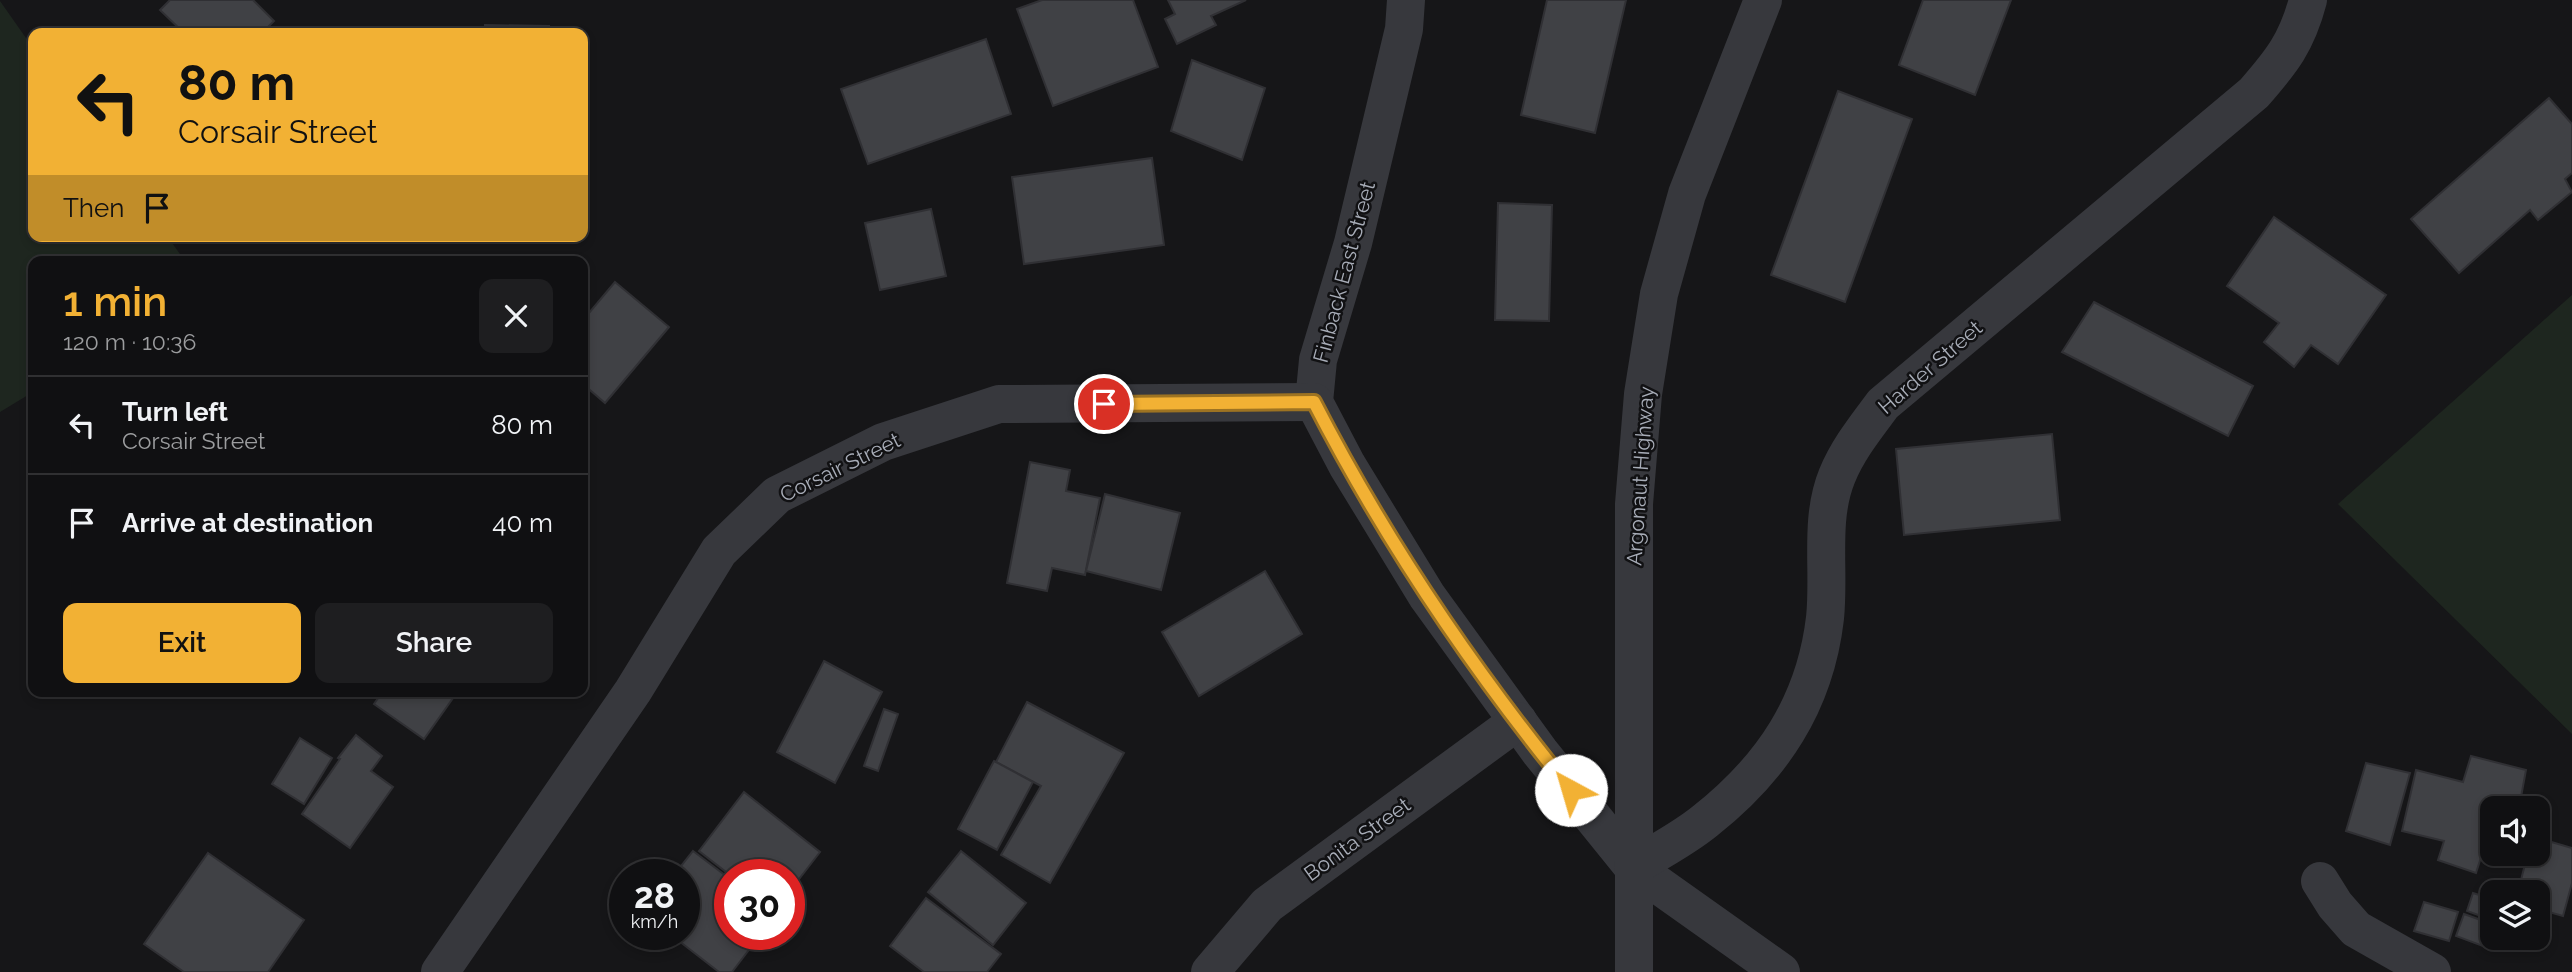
<!DOCTYPE html>
<meta charset="utf-8">
<style>
body{margin:0;font-family:Raleway,sans-serif;background:#1e1e20;color:#f1f3f6;height:100vh;display:flex;flex-direction:column;font-size:26px;white-space:nowrap}
*{box-sizing:border-box;margin:0}
p{font-size:23px;color:#9c9d9f}
.icon{flex:none;width:38px;height:38px;fill:none;stroke:currentColor;stroke-width:2;stroke-linecap:round;stroke-linejoin:round}
.map{position:relative;flex:1;overflow:hidden}
.side{position:absolute;left:28px;top:256px;width:560px;height:441px;display:flex;flex-direction:column;background:#101012;border-radius:14px;box-shadow:0 4px 10px #0003,0 0 0 2px #303032}
.side>*{flex:none}
.top-card{position:absolute;left:28px;top:28px;width:560px;height:214px;border-radius:14px;box-shadow:0 4px 10px #0003,0 0 0 2px #303032;background:#f2b134;color:#111;overflow:hidden}
.controls{position:absolute;left:2480px;top:796px;display:grid;gap:14px}
.controls a{display:grid;place-items:center;width:70px;height:70px;border-radius:14px;background:#101012;box-shadow:0 4px 10px #0003,0 0 0 2px #303032;font-size:35px}
.speed{position:absolute;left:609px;top:859px;display:flex;gap:14px;font-size:35px;font-weight:700;text-align:center}
.speed>*{display:grid;place-content:center;width:91px;height:91px;border-radius:50%;background:#101012;box-shadow:0 4px 10px #0003,0 0 0 2px #303032;line-height:1}
.speed small{font-size:18px;font-weight:400}
.speed .limit{border:10px solid #d22;background:#fff;color:#111}
.pin{position:absolute;display:grid;place-items:center;width:60px;height:60px;color:#fff;margin:-30px;border:4px solid #fff;border-radius:50%;box-shadow:0 2px 7px #0007}
.me{position:absolute;width:77px;margin:-38px;rotate:321deg;stroke-linejoin:round;filter:drop-shadow(0 0 5px #0008)}
.turn{display:flex;align-items:center;gap:24px;height:147px;padding:0 35px;font-size:32px}
.turn .icon{width:91px;height:91px;stroke-width:2.5}
.turn b{display:block;font-size:49px;line-height:60px}
.then{display:flex;align-items:center;height:66px;padding:0 35px;background:#0003;gap:14px;font-size:26px}
.round{display:grid;place-items:center;flex:none;width:74px;height:74px;border-radius:14px;background:#1e1e20}
.headline{display:flex;align-items:center;justify-content:space-between;height:119px;padding:0 35px}
h1{font-size:42px;font-weight:600;line-height:52px;color:#f2b134}
.primary-button{display:flex;gap:14px;margin-top:auto;padding:14px 35px}
.primary-button a{flex:1;height:80px;border-radius:14px;background:#f2b134;color:#111;font-size:28px;font-weight:600;line-height:80px;text-align:center}
.primary-button a+a{background:#1e1e20;color:#f1f3f6}
ul{padding:0;list-style:none}
li{display:flex;align-items:center;gap:21px;height:98px;padding:0 35px;border-top:2px solid #303032}
li div{flex:1}
li b{display:block;font-size:26px}
li em{font-style:normal}
.map>svg:first-child{display:block}
</style>
<div class="map">
<svg width="2572" height="972" viewBox="0 0 2572 972">
<rect width="100%" height="100%" fill="#161618"/>
<g fill="#1e261f">
<path d="M 0,1 L 33,48 L 33,236 L 167,236 L 185,261 L 33,261 L 33,392 L 0,412 Z"/>
<path d="M 2572,295 L 2572,734 L 2338,504 Z"/>
</g>
<g fill="#404145" stroke="#303034" stroke-width="2">
<path d="M 170,0 L 253,0 L 274,21 L 262,33 L 184,33 L 160,10 Z"/>
<path d="M 1042,0 L 1133,0 L 1158,67 L 1053,106 L 1017,9 Z"/>
<path d="M 1168,0 L 1246,0 L 1211,16 L 1216,25 L 1177,44 L 1165,19 L 1175,14 Z"/>
<path d="M 1547,0 L 1626,0 L 1595,133 L 1521,115 Z"/>
<path d="M 1923,0 L 2011,0 L 1975,95 L 1899,65 Z"/>
<path d="M 485,25 L 549,26 L 549,33 L 485,33 Z"/>
<path d="M 986,39 L 1011,114 L 868,164 L 841,89 Z"/>
<path d="M 1192,60 L 1265,88 L 1242,160 L 1171,131 Z"/>
<path d="M 1838,91 L 1912,119 L 1845,302 L 1771,275 Z"/>
<path d="M 2549,98 L 2572,124 L 2572,173 L 2565,179 L 2572,192 L 2538,220 L 2530,210 L 2459,273 L 2411,219 Z"/>
<path d="M 1152,158 L 1164,245 L 1024,264 L 1012,177 Z"/>
<path d="M 1498,203 L 1552,205 L 1549,321 L 1495,320 Z"/>
<path d="M 931,209 L 946,276 L 880,290 L 865,223 Z"/>
<path d="M 2274,217 L 2386,295 L 2338,364 L 2311,345 L 2294,367 L 2264,342 L 2279,323 L 2227,286 Z"/>
<path d="M 615,282 L 669,327 L 605,403 L 583,384 L 583,320 Z"/>
<path d="M 2094,302 L 2253,386 L 2228,436 L 2062,352 Z"/>
<path d="M 2052,434 L 2060,520 L 1904,535 L 1896,449 Z"/>
<path d="M 1030,462 L 1070,470 L 1066,491 L 1100,498 L 1085,575 L 1052,568 L 1047,591 L 1007,583 Z"/>
<path d="M 1105,494 L 1180,513 L 1161,590 L 1086,571 Z"/>
<path d="M 1265,571 L 1302,634 L 1199,696 L 1162,632 Z"/>
<path d="M 824,661 L 882,692 L 835,783 L 777,752 Z"/>
<path d="M 383,691 L 458,691 L 424,739 L 374,704 Z"/>
<path d="M 1027,702 L 1124,753 L 1050,883 L 1001,855 L 1041,786 L 996,762 Z"/>
<path d="M 884,709 L 898,714 L 878,771 L 864,766 Z"/>
<path d="M 356,735 L 382,756 L 371,771 L 393,787 L 350,848 L 302,814 L 340,759 L 338,758 Z"/>
<path d="M 300,738 L 332,758 L 304,804 L 272,784 Z"/>
<path d="M 2471,756 L 2526,770 L 2519,808 L 2492,808 L 2492,851 L 2484,848 L 2476,873 L 2438,860 L 2444,841 L 2402,831 L 2416,770 L 2463,782 Z"/>
<path d="M 994,761 L 1033,782 L 997,850 L 958,829 Z"/>
<path d="M 2366,763 L 2410,773 L 2390,845 L 2346,831 Z"/>
<path d="M 744,792 L 820,852 L 789,892 L 789,875 L 730,875 L 699,851 Z"/>
<path d="M 2538,838 L 2572,848 L 2572,883 L 2563,916 L 2538,909 L 2538,892 L 2518,892 L 2525,864 L 2499,854 L 2538,854 Z"/>
<path d="M 693,851 L 730,879 L 730,934 L 761,934 L 732,972 L 719,972 L 670,934 L 684,934 L 684,875 L 674,875 Z"/>
<path d="M 961,851 L 1026,903 L 993,945 L 928,892 Z"/>
<path d="M 208,853 L 304,920 L 268,972 L 184,972 L 144,944 Z"/>
<path d="M 2473,893 L 2492,899 L 2492,920 L 2467,911 Z"/>
<path d="M 926,898 L 1001,954 L 987,972 L 924,972 L 890,946 Z"/>
<path d="M 2424,902 L 2458,912 L 2449,941 L 2414,931 Z"/>
<path d="M 2464,914 L 2492,924 L 2488,948 L 2456,936 Z"/>
</g>
<g fill="none" stroke-linecap="round" stroke-linejoin="round">
<g stroke="#37383d" stroke-width="38">
<path d="M 1406,0 L 1404,29 L 1353,243 L 1318,360 L 1314,402 L 1347,465 L 1427,596 L 1540,752 L 1633,867 L 1781,972"/>
<path d="M 1633,867 C 1657,852 1683,839 1705,821 C 1772,768 1815,704 1825,618 C 1830,571 1819,520 1837,476 C 1848,449 1866,427 1883,404 L 2254,93 C 2282,61 2297,42 2308,0"/>
<path d="M 2320,881 L 2335,905 L 2356,929 L 2432,972"/>
<path d="M 440,972 L 633,691 L 719,551 L 777,495 L 883,442 L 999,404 L 1314,402"/>
<path d="M 1210,972 L 1267,905 L 1518,721"/>
<path d="M 1634,972 L 1634,504 L 1643,394 L 1659,294 L 1687,194 L 1763,0"/>
</g>
</g>
<g fill="none" stroke-linecap="round" stroke-linejoin="round">
<defs>
<path id="route" d="M 1104,404 L 1314,402 C 1385,540 1473,670 1571,790"/>
</defs>
<use href="#route" stroke="#9d7322" stroke-width="18"/>
<use href="#route" stroke="#f2b134" stroke-width="12"/>
</g>
<g text-anchor="middle" dominant-baseline="central" stroke-width="5" stroke-linejoin="round" paint-order="stroke">
<g font-size="21" fill="#a8adb8" stroke="#111113">
<text transform="translate(1344 272) rotate(-75)">Finback East Street</text>
<text transform="translate(1930 367) rotate(-41)">Harder Street</text>
<text transform="translate(840 467) rotate(-26)">Corsair Street</text>
<text transform="translate(1640 476) rotate(-86)">Argonaut Highway</text>
<text transform="translate(1357 839) rotate(-36)">Bonita Street</text>
</g>
</g>
</svg>
<div class="controls">
<a><svg class="icon" aria-label="sound" viewBox="0 0 24 24"><path d="M4 9h4l5-4v14l-5-4H4zM17 9q2 3 0 6"/></svg></a>
<a><svg class="icon" aria-label="layers" viewBox="0 0 24 24"><path d="M12 4l9 5-9 5-9-5zM3 14l9 5 9-5"/></svg></a>
</div>
<div class="speed"><div>28<small>km/h</small></div><div class="limit">30</div></div>
<div class="pin" style="left:1104px;top:404px;background:#d93025"><svg class="icon" aria-label="arrive" viewBox="0 0 24 24"><path d="M6 21V4h12l-3 4 3 4H6"/></svg></div>
<svg class="me" style="left:1571px;top:790px" viewBox="-20 -20 40 40"><circle r="19" fill="#fff"/><path d="M0-13L10 11 0 6-10 11z" fill="#f2b134"/></svg>
<div class="top-card">
<div class="turn"><svg class="icon" aria-label="left" viewBox="0 0 24 24"><path d="M17 20v-9H6M10 6l-5 5 5 5"/></svg><div><b>80 m</b>Corsair Street</div></div>
<div class="then">Then<svg class="icon" aria-label="arrive" viewBox="0 0 24 24"><path d="M6 21V4h12l-3 4 3 4H6"/></svg></div>
</div>
<section class="side">
<div class="headline"><div><h1>1 min</h1><p>120 m · 10:36</p></div><a class="round"><svg class="icon" aria-label="close" viewBox="0 0 24 24"><path d="M6 6l12 12M18 6L6 18"/></svg></a></div>
<ul>
<li><svg class="icon" aria-label="left" viewBox="0 0 24 24"><path d="M17 20v-9H6M10 6l-5 5 5 5"/></svg><div><b>Turn left</b><p>Corsair Street</p></div><em>80 m</em></li>
<li><svg class="icon" aria-label="arrive" viewBox="0 0 24 24"><path d="M6 21V4h12l-3 4 3 4H6"/></svg><div><b>Arrive at destination</b></div><em>40 m</em></li>
</ul>
<div class="primary-button"><a>Exit</a><a>Share</a></div>
</section>
</div>
